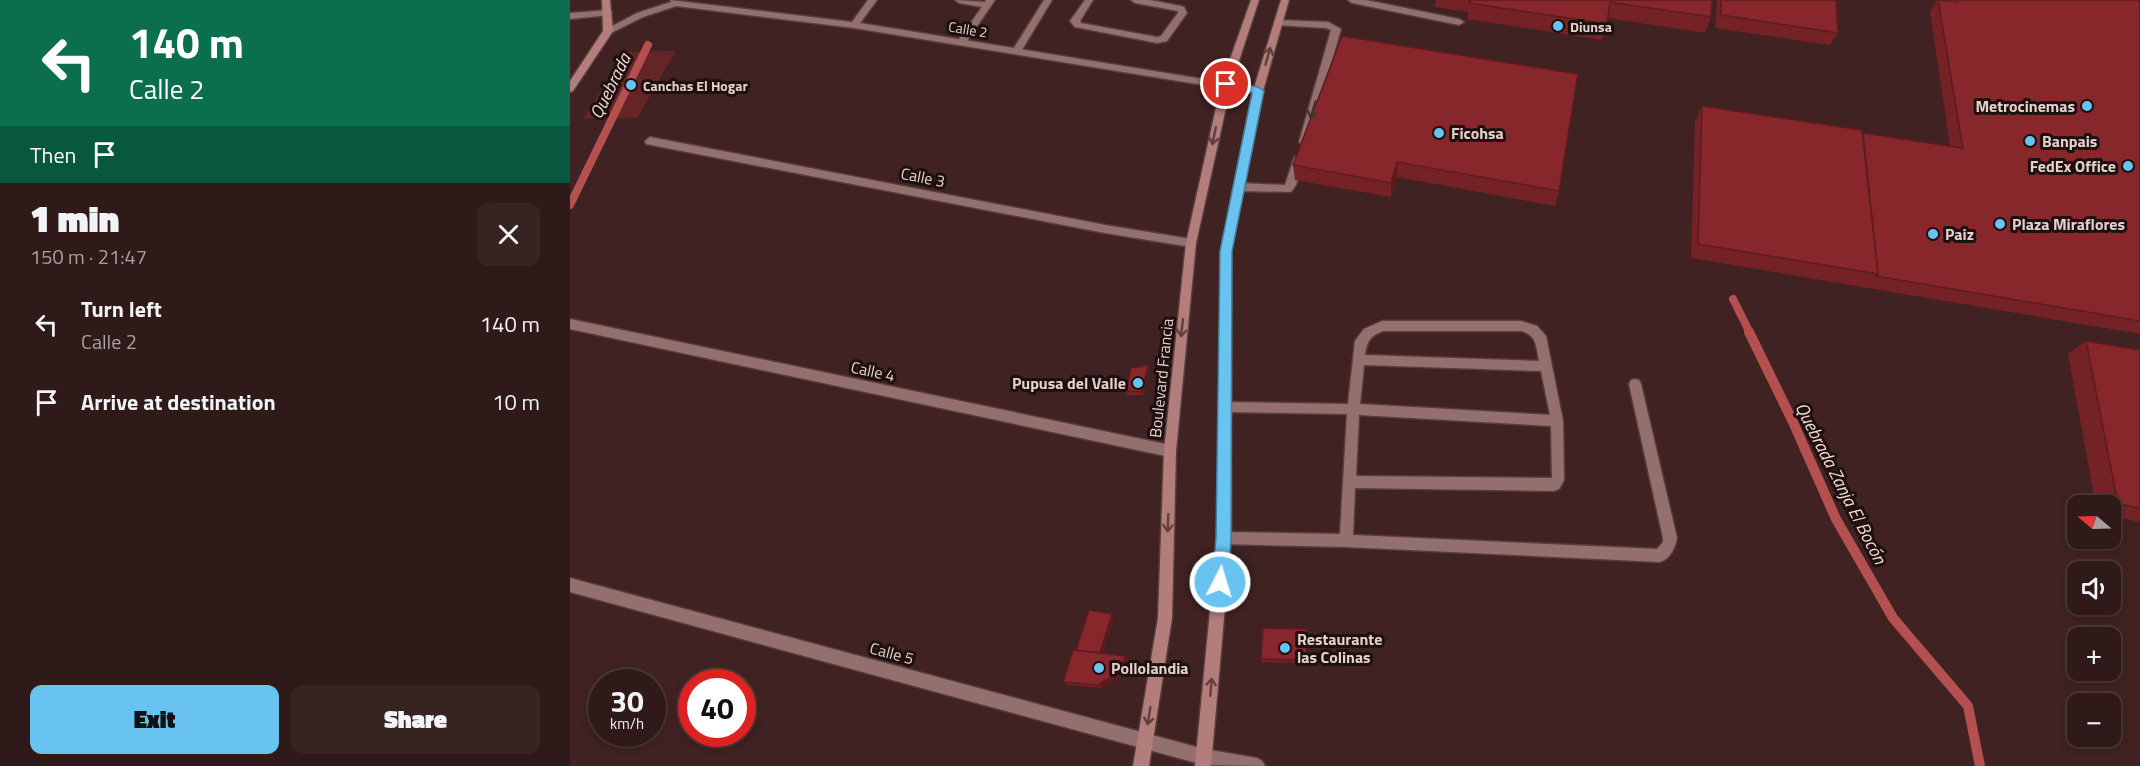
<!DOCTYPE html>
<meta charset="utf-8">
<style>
body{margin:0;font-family:"Titillium Web",sans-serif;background:#372322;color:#f1f3f6;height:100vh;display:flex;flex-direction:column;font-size:22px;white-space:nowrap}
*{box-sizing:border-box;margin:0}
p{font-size:20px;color:#a7a1a2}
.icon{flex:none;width:33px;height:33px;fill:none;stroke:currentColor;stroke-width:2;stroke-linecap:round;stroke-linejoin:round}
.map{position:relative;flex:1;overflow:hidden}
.drawer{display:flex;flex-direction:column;background:#2f1a19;width:570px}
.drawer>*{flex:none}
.guide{background:#0b6e4f;color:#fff;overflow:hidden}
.needle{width:39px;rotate:289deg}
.buttons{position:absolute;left:1497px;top:495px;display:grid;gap:12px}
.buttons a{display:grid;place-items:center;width:54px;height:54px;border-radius:12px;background:#2f1a19;box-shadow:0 3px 9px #0003,0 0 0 2px #4a3838;font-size:30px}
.speed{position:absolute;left:18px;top:669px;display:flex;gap:12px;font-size:30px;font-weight:700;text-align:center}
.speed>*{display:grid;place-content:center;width:78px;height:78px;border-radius:50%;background:#2f1a19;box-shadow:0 3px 9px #0003,0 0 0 2px #4a3838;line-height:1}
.speed small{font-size:15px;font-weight:400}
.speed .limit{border:9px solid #d22;background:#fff;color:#111}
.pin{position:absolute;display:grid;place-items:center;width:51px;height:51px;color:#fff;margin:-26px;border:3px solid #fff;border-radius:50%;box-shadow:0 2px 6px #0007}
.me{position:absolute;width:66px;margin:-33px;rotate:5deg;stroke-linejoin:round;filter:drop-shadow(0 0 4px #0008)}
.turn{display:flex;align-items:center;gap:21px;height:126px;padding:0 30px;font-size:27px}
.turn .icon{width:78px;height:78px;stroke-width:2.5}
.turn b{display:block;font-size:42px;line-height:51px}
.then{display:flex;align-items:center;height:57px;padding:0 30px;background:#0003;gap:12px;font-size:22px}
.round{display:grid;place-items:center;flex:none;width:63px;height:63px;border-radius:12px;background:#372322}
.overview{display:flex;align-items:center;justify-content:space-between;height:102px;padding:0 30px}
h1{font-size:36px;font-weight:800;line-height:45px}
.cta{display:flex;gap:12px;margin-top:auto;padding:12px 30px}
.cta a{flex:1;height:69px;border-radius:12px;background:#69c3f1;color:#111;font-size:24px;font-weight:800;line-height:69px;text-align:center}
.cta a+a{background:#372322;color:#f1f3f6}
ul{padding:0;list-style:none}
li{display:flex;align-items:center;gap:18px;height:78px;padding:0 30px}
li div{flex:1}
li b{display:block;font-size:22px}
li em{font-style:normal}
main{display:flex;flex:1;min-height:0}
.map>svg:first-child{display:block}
</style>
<main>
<section class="drawer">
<div class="guide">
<div class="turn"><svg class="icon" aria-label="left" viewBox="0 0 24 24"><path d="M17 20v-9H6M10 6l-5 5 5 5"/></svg><div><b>140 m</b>Calle 2</div></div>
<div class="then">Then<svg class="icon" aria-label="arrive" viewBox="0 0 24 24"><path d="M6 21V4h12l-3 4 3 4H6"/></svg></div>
</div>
<div class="overview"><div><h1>1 min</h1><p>150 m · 21:47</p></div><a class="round"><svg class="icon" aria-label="close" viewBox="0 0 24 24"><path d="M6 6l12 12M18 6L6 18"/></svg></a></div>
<ul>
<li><svg class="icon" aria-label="left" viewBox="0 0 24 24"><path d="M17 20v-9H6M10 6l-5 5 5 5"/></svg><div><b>Turn left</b><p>Calle 2</p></div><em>140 m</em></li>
<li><svg class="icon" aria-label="arrive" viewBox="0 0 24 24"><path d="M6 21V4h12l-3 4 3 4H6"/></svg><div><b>Arrive at destination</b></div><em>10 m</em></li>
</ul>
<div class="cta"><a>Exit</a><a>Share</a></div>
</section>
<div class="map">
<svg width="1570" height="766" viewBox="0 0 1570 766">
<rect width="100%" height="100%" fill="#3f2221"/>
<path fill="#652526" d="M 106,51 L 67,118 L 13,119 L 55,52 Z"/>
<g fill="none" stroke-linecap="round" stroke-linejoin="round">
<g stroke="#b45050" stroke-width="8">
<path d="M 0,205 L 78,45"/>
<path d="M 1163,299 L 1180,333"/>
</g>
<path stroke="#b45050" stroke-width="10" d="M 1179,332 L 1223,422 L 1266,519 L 1323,618 L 1398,706 L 1410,766"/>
<defs>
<g id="lane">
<path d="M 385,0 L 415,2 L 416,0 L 425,0 L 395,44 L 392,45 L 387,42 L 412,7 L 389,3 Z"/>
<path d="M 474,0 L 482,0 L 450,53 L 444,53 L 442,51 Z"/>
<path d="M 515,0 L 523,0 L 510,21 L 511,23 L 587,37 L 591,36 L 608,13 L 608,11 L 565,3 L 561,0 L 580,0 L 611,6 L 614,7 L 617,13 L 597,41 L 587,43 L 505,27 L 500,21 Z"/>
<path d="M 778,0 L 796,0 L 889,19 L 894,22 L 889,25 L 782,3 Z"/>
<path d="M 708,20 L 758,22 L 771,29 L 739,142 L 734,146 L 729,142 L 761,30 L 756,28 L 705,25 L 705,21 Z"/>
<path d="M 729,154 L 734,158 L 726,185 L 721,192 L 669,191 L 664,187 L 669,183 L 715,185 L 724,158 Z"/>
<path d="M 812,321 L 951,321 L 967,326 L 976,336 L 993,421 L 994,480 L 989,489 L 984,491 L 785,488 L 783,535 L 1087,549 L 1093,542 L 1093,538 L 1059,384 L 1061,380 L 1065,379 L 1069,380 L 1071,384 L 1107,538 C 1105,548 1100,559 1090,562 L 776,547 L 654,544 L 649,542 L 647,538 L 649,534 L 654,532 L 770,534 L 777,414 L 655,412 L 651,411 L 649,407 L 651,403 L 655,402 L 778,404 L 785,341 L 794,329 ZM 813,331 L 951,331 C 967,335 966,346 969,361 L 795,355 C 797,341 800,336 813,331 ZM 794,365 L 971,371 L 980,415 L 790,404 ZM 789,415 L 981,426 L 982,478 L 786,476 Z"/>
</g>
<g id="street">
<path d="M 100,0 L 282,22 L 298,0 L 307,0 L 290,23 L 688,88 L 693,91 L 688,94 L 284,28 L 106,6 L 73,17 L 41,33 L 38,34 L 33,31 L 67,13 L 101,2 Z"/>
<path d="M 38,10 L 42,13 L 41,15 L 0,19 L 0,13 Z"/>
<path d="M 80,137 L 535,225 L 621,239 L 626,243 L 621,247 L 535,233 L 76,144 L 75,141 Z"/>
<path d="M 0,319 L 600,445 L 604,447 L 606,451 L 604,455 L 600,457 L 0,329 Z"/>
<path d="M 0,578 L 634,749 L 687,758 L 692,761 L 695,766 L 634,765 L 0,592 Z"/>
</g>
<g id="secondary">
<path d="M 32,0 L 40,0 L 43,31 L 3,91 L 0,92 L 0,81 L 33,31 Z"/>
<path d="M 681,0 L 689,0 L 661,85 L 626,243 L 606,451 L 602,618 L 579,766 L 563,766 L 588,618 L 594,451 L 616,243 L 651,85 Z"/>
<path d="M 711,0 L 719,0 L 693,91 L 661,251 L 661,538 L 641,766 L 625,766 L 647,538 L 651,251 L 683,91 Z"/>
</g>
</defs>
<use href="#lane" stroke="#573e3d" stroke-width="3"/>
<use href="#street" stroke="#573e3d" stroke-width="3"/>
<use href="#secondary" stroke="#573e3d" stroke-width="3"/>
<use href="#lane" fill="#93706e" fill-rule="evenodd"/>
<use href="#street" fill="#93706e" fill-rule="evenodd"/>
<use href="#secondary" fill="#b27d7a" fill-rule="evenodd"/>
</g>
<g fill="#742225">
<path d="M 866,0 L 1142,0 L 1141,17 L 1135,33 L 1037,18 L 1032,40 L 897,19 L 898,12 L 865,7 Z"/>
<path d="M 1147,0 L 1266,0 L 1268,33 L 1260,45 L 1145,28 Z"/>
<path d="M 1367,0 L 1570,0 L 1570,334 L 1121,258 L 1125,122 L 1132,106 L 1293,133 L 1380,146 L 1360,12 Z"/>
<path d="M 772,36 L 989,191 L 985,206 L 827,177 L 821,197 L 725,180 L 723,165 Z"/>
<path d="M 1516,341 L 1570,350 L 1570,522 L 1540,516 L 1540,506 L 1526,506 L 1498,354 Z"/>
<path d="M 578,365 L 579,368 L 574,395 L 557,395 L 556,391 Z"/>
<path d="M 542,614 L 544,616 L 532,653 L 556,656 L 560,659 L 551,677 L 532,688 L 498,685 L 493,682 L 506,650 Z"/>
<path d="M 737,629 L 738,633 L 736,663 L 692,662 L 691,659 Z"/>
</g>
<g fill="#5e1b1e">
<path d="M 827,162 L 827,177 L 821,197 L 821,183 Z"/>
<path d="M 578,365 L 579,368 L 574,395 L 572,392 Z"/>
<path d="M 542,614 L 544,616 L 531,658 L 529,656 Z"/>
<path d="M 737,629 L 738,633 L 736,663 L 736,660 Z"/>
<path d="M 556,656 L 560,659 L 551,677 L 532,688 L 528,685 Z"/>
</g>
<g fill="#87272b" stroke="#5e1b1e" stroke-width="1.5">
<path d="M 900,0 L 1142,0 L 1141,17 L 1040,2 L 1037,24 L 899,3 Z"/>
<path d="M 1151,0 L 1266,0 L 1268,33 L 1151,15 Z"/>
<path d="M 1368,0 L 1388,2 L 1388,0 L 1570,0 L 1570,321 L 1306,276 L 1308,274 L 1293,133 L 1393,148 Z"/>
<path d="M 772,36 L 1008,74 L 989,191 L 827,162 L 821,183 L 723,165 Z"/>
<path d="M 1132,106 L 1292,130 L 1308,274 L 1128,244 Z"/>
<path d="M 1516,341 L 1570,350 L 1570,508 L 1548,504 Z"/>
<path d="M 578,365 L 572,392 L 556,391 L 561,368 Z"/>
<path d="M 519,610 L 542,614 L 530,653 L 506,650 Z"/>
<path d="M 693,628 L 737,629 L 736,660 L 691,659 Z"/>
<path d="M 503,650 L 556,656 L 547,674 L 528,685 L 493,682 Z"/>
</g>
<defs><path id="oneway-shaft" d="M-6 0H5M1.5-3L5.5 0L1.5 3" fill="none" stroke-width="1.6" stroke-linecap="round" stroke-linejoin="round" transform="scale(1.5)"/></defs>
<g stroke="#60413f">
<use href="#oneway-shaft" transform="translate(698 56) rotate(-74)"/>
<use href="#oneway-shaft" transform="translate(644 136) rotate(102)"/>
<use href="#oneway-shaft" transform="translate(612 328) rotate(96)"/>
<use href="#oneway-shaft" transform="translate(598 523) rotate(92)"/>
<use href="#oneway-shaft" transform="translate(641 687) rotate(-85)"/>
<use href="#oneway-shaft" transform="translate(579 716) rotate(99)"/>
</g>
<use stroke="#463230" href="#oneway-shaft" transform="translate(743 110) rotate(106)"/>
<path fill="#69c3f1" stroke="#447f9d" stroke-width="1.5" d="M 656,81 L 688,87 L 694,91 L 662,251 L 661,538 L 658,582 L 655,587 L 650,589 L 644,587 L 642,582 L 646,538 L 650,251 L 682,93 L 652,87 L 652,82 Z"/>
<g fill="#69c3f1" stroke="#1d100f" stroke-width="2">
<circle cx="988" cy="26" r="6"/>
<circle cx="61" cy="85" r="6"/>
<circle cx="1517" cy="106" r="6"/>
<circle cx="869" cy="133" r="6"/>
<circle cx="1460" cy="141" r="6"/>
<circle cx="1558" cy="166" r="6"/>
<circle cx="1430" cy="224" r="6"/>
<circle cx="1363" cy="234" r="6"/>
<circle cx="568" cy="383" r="6"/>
<circle cx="715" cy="648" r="6"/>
<circle cx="529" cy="668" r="6"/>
</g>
<g text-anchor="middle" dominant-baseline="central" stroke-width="6" stroke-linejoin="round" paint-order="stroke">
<g font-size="14" font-weight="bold" fill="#e4d0ce" stroke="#1d100f" text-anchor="start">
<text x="1000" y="26">Diunsa</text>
<text x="73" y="85">Canchas El Hogar</text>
</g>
<g font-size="14" fill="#e4d0ce" stroke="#1d100f">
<text transform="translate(398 29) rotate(9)">Calle 2</text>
</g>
<g font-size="16" font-weight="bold" fill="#e4d0ce" stroke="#1d100f" text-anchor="start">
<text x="1505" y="106" text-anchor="end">Metrocinemas</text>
<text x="881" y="133">Ficohsa</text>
<text x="1472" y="141">Banpais</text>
<text x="1546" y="166" text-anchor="end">FedEx Office</text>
<text x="1442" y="224">Plaza Miraflores</text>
<text x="1375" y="234">Paiz</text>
<text x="556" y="383" text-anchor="end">Pupusa del Valle</text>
<text x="727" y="639">Restaurante<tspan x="727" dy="18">las Colinas</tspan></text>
<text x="541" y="668">Pollolandia</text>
</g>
<g font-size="16" fill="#e4d0ce" stroke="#1d100f">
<text transform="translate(353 177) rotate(11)">Calle 3</text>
<text transform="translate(303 371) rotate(12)">Calle 4</text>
<text transform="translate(591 378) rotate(-84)">Boulevard Francia</text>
<text transform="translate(322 653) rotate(15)">Calle 5</text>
</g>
<g font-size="18" font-style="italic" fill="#f5d9d7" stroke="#1d100f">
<text transform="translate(40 86) rotate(-64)">Quebrada</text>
<text transform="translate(1271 483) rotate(63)">Quebrada Zanja El Bocón</text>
</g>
</g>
</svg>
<div class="buttons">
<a><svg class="needle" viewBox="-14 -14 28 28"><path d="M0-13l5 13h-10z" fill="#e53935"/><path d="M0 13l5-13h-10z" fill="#a7a1a2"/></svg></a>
<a><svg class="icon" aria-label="sound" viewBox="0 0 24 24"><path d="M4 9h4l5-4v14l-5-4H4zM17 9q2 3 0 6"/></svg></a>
<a>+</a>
<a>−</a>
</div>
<div class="speed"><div>30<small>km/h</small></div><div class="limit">40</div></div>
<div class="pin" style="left:656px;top:84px;background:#d93025"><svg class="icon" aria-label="arrive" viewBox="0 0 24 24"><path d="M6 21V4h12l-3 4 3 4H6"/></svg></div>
<svg class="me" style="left:650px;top:582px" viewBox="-20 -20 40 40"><circle r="17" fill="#69c3f1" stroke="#fff" stroke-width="3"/><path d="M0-11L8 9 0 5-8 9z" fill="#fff"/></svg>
</div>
</main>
